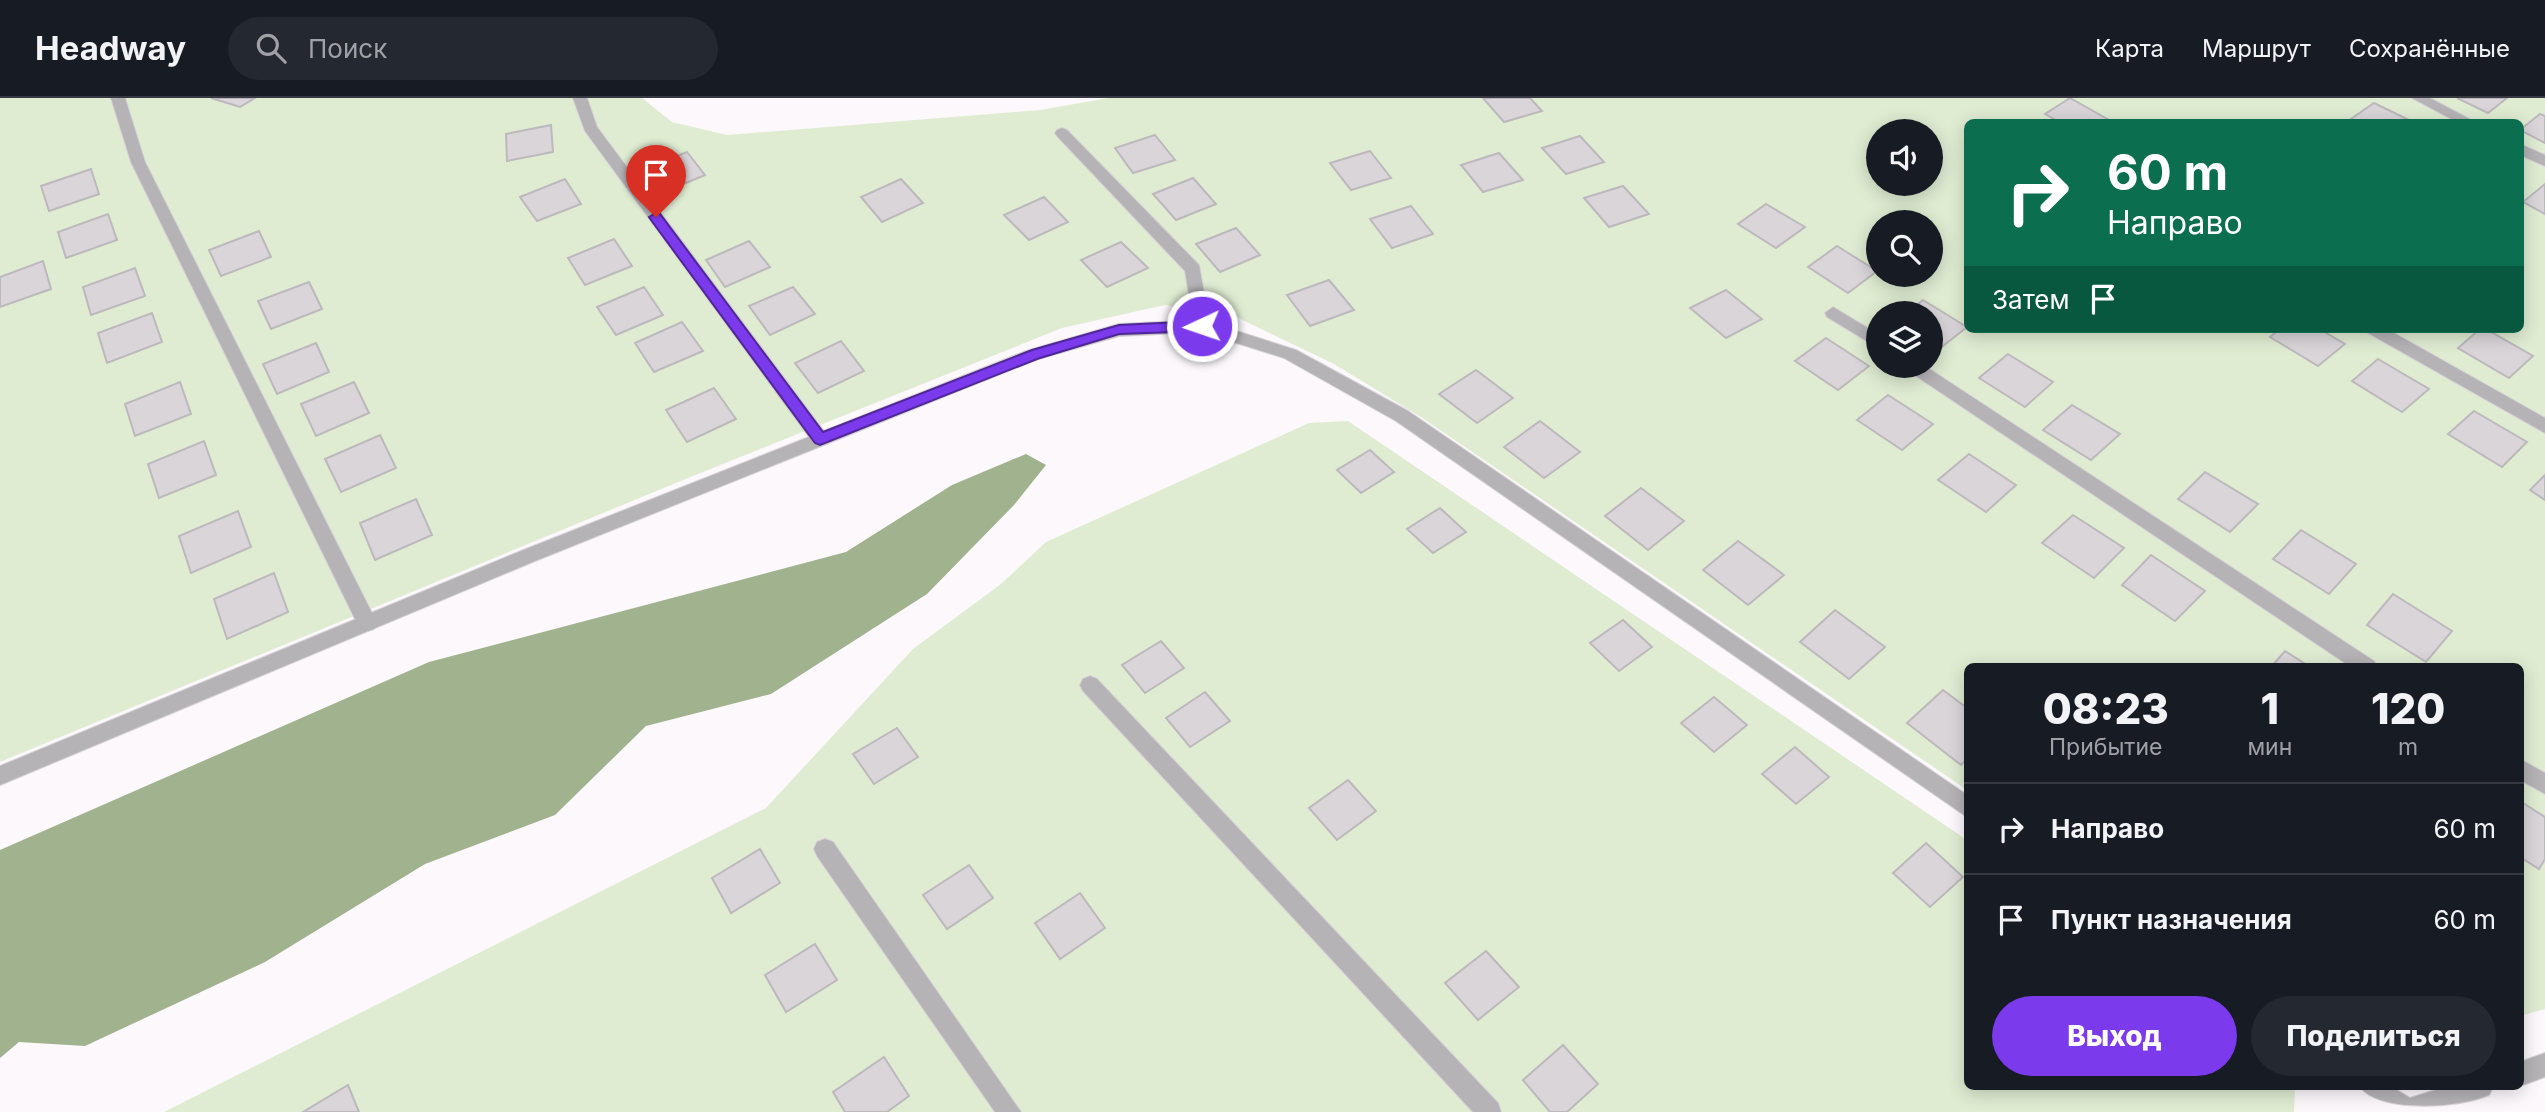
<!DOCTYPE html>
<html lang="ru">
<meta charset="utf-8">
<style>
body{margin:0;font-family:Inter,sans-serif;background:#242831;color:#f1f3f6;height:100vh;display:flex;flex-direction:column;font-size:26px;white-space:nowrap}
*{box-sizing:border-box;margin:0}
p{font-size:23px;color:#9ea1a6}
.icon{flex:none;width:38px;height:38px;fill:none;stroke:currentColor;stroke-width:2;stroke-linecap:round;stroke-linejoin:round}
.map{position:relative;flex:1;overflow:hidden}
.details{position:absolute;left:1964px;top:565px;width:560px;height:427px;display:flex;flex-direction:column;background:#171b24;border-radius:10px;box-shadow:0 4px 18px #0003}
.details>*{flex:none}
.hud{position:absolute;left:1964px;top:21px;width:560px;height:214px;border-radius:10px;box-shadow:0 4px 18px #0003;background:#0b6e4f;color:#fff;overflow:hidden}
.tools{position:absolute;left:1866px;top:21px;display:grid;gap:14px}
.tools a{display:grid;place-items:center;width:77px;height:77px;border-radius:50%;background:#171b24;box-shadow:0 4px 18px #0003;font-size:35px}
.pin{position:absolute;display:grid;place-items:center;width:60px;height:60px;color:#fff;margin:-72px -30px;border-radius:50% 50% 50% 0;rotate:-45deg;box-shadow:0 0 7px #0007}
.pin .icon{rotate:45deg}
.me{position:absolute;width:77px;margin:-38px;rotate:267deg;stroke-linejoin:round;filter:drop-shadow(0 0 5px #0008)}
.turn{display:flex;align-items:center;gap:24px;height:147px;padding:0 28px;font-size:32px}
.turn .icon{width:91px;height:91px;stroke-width:2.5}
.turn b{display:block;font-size:49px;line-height:60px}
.then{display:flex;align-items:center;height:66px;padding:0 28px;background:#0003;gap:14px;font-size:26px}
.eta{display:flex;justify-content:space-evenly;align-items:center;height:119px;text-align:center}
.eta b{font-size:42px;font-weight:800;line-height:49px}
.button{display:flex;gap:14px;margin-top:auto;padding:14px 28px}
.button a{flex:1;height:80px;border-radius:42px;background:#7c3aed;color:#fff;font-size:28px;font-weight:800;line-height:80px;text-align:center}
.button a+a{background:#242831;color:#f1f3f6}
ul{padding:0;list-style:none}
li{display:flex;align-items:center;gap:21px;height:91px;padding:0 28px;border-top:2px solid #363941}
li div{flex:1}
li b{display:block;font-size:26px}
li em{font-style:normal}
header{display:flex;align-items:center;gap:42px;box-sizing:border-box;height:98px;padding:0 35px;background:#171b24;border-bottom:2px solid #363941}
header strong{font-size:33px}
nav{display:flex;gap:38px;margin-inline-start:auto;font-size:24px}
.search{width:490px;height:63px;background:#242831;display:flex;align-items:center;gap:18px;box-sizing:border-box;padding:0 24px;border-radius:38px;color:#9ea1a6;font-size:26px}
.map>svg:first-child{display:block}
</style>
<header>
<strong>Headway</strong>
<div class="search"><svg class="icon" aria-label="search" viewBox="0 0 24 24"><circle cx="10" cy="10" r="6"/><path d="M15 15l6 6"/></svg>Поиск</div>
<nav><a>Карта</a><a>Маршрут</a><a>Сохранённые</a></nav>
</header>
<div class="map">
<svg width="2545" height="1014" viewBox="0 0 2545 1014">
<rect width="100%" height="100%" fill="#fcf8fc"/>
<g fill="#dfecd2" fill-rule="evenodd">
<path d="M 0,0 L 642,0 L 672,24 L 727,37 L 1040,12 L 1109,0 L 2545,0 L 2545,911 L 2520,918 L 2520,569 L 1967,569 L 1967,692 L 1424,321 L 1334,266 L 1234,218 L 1165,207 L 1062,230 L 688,380 L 0,664 ZM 1967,24 L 2520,24 L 2520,231 L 1967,231 ZM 1878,33 L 1930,33 L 1930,86 L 1878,86 ZM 1878,124 L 1930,124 L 1930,177 L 1878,177 ZM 1878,215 L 1930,215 L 1930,268 L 1878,268 Z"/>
<path d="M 1348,323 L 1967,742 L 1967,989 L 2295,989 L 2294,1014 L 164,1014 L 766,710 L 913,551 L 1001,486 L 1046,444 L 1309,325 Z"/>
</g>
<path fill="#a1b28e" d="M 1026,356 L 1046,367 L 1014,407 L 927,496 L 771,596 L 646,628 L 555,717 L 425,766 L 265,864 L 85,948 L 19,944 L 0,960 L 0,752 L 429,564 L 846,454 L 952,387 Z"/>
<g fill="#d9d5d9" stroke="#bcb8bc" stroke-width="2">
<path d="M 211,0 L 255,0 L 240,9 Z"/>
<path d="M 1483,0 L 1530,0 L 1542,13 L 1504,24 Z"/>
<path d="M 2070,0 L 2109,22 L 2105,24 L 2059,24 L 2045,16 Z"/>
<path d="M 2457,0 L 2507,0 L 2488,15 Z"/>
<path d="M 2374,5 L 2413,24 L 2359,24 L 2351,21 Z"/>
<path d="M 2540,16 L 2545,18 L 2545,45 L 2520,32 Z"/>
<path d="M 551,27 L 553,54 L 507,63 L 506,36 Z"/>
<path d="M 1155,37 L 1175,62 L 1133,75 L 1115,50 Z"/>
<path d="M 1580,38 L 1604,64 L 1566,76 L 1542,50 Z"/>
<path d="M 1370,53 L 1391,80 L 1351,92 L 1330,65 Z"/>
<path d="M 687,54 L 705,77 L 662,95 L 645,71 Z"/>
<path d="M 1499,55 L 1523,82 L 1483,94 L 1461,67 Z"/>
<path d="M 91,71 L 99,96 L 49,113 L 41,88 Z"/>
<path d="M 1193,80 L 1216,106 L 1176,122 L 1153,96 Z"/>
<path d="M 565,81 L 581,106 L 537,123 L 520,99 Z"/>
<path d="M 901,81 L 923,105 L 882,124 L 861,99 Z"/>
<path d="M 2545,86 L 2545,116 L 2523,104 Z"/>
<path d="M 1623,88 L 1649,116 L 1609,129 L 1584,100 Z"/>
<path d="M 1044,99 L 1068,124 L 1029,142 L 1004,117 Z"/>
<path d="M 1766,106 L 1805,129 L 1776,150 L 1738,126 Z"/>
<path d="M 1411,108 L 1433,136 L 1392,150 L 1370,121 Z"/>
<path d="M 108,116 L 117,142 L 66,160 L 58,134 Z"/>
<path d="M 1236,130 L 1260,157 L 1220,174 L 1196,146 Z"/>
<path d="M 259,133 L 271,159 L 221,178 L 209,152 Z"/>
<path d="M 614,141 L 632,168 L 585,187 L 568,160 Z"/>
<path d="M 749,143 L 770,169 L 725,189 L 706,162 Z"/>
<path d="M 1121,144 L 1148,170 L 1107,189 L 1081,162 Z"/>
<path d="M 1837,148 L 1877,173 L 1848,195 L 1808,169 Z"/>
<path d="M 43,163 L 51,191 L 0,209 L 0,179 Z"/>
<path d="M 135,170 L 145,198 L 91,217 L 83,189 Z"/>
<path d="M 1329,182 L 1354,212 L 1310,228 L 1287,197 Z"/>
<path d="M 309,184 L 322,211 L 271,231 L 258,203 Z"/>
<path d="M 644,189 L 663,217 L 616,237 L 597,209 Z"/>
<path d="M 793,189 L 815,216 L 770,237 L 749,208 Z"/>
<path d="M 1726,192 L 1762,221 L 1726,240 L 1690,210 Z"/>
<path d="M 1923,202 L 1967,229 L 1938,252 L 1930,247 L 1930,215 L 1907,215 Z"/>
<path d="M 152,215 L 162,244 L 107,265 L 98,235 Z"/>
<path d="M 682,224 L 703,253 L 654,274 L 635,245 Z"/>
<path d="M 2280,231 L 2319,231 L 2345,246 L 2318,268 L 2270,239 Z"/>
<path d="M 2480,231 L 2486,231 L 2533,258 L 2509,280 L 2458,250 Z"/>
<path d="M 1826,240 L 1869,268 L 1838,292 L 1795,263 Z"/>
<path d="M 841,243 L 864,273 L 818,295 L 795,265 Z"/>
<path d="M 316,245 L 329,274 L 277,296 L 263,266 Z"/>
<path d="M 2008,256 L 2053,284 L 2025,309 L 1979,280 Z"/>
<path d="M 2378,261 L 2429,291 L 2402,314 L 2352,283 Z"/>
<path d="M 1476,272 L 1513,300 L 1477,325 L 1439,296 Z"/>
<path d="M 180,284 L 191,316 L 135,338 L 125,306 Z"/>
<path d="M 354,284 L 369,315 L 316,338 L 301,306 Z"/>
<path d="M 714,290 L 736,321 L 687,344 L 666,312 Z"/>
<path d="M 1888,297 L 1933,326 L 1902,352 L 1857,322 Z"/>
<path d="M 2072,307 L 2120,336 L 2091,362 L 2043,332 Z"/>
<path d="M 2474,313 L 2527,344 L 2502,369 L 2448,336 Z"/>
<path d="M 1540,323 L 1580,354 L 1544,380 L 1504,349 Z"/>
<path d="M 380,337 L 396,370 L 341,394 L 325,361 Z"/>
<path d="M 204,343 L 216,377 L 159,400 L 148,366 Z"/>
<path d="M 1370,352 L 1394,374 L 1361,395 L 1337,372 Z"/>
<path d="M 1969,356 L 2016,387 L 1986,414 L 1938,382 Z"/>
<path d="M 2205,374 L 2258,406 L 2230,434 L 2178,401 Z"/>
<path d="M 2545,377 L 2545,402 L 2530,392 Z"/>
<path d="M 1641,390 L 1684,423 L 1648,452 L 1605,418 Z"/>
<path d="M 416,401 L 432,437 L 375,462 L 360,425 Z"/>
<path d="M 1440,410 L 1466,434 L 1433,455 L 1407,431 Z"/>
<path d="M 238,413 L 251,449 L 191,475 L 179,438 Z"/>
<path d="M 2073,417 L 2124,450 L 2094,480 L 2042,445 Z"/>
<path d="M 2301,432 L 2356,466 L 2329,496 L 2273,461 Z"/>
<path d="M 1738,443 L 1784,477 L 1748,507 L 1703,472 Z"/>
<path d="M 2151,457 L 2205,493 L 2175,523 L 2122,487 Z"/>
<path d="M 274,475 L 288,514 L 227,541 L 214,501 Z"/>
<path d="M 2393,496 L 2452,533 L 2426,564 L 2367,527 Z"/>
<path d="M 1835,512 L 1885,549 L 1849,581 L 1800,544 Z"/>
<path d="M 1623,522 L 1652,549 L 1619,573 L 1590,545 Z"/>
<path d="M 1161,543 L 1184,570 L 1145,595 L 1122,567 Z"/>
<path d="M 2285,553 L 2310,569 L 2271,569 Z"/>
<path d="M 1943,592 L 1967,610 L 1967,661 L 1961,667 L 1907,625 Z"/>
<path d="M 1205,594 L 1230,623 L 1190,649 L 1166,620 Z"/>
<path d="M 1714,599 L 1747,627 L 1714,654 L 1681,625 Z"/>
<path d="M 897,630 L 918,659 L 874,686 L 853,656 Z"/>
<path d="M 1795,649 L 1829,679 L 1796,706 L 1762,676 Z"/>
<path d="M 1348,682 L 1376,713 L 1337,742 L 1309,710 Z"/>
<path d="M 2520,703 L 2545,719 L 2545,761 L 2539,771 L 2520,759 Z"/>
<path d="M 1926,745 L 1963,779 L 1930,809 L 1893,775 Z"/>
<path d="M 760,751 L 780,785 L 731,815 L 712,780 Z"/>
<path d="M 969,767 L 993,800 L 947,831 L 923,797 Z"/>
<path d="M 1080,795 L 1105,830 L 1060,861 L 1035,825 Z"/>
<path d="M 815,846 L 837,882 L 786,914 L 765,877 Z"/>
<path d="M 1486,853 L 1519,889 L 1478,922 L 1445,885 Z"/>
<path d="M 1563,947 L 1598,986 L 1567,1014 L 1550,1014 L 1523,982 Z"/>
<path d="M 884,959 L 909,998 L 887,1014 L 845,1014 L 833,994 Z"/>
<path d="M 348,987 L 359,1014 L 303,1014 Z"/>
</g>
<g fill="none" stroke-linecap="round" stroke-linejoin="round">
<defs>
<g id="service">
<path d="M 111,0 L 125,0 L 145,64 L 377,525 L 374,531 L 367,533 L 360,531 L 357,525 L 131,64 Z"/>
<path d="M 573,0 L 587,0 L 597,29 L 826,336 L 829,341 L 826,346 L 814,346 L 585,33 Z"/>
<path d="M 2412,0 L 2430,0 L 2475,24 L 2457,24 Z"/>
<path d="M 1062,30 L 1067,32 L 1199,167 L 1210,228 L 1208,232 L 1196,232 L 1194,228 L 1185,173 L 1057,38 L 1055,35 L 1057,32 Z"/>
<path d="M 2520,46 L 2545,57 L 2545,68 L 2520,57 Z"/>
<path d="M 1833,209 L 1878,236 L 1878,250 L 1827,219 L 1825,215 Z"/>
<path d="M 2366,231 L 2387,231 L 2545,320 L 2545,335 L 2368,235 Z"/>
<path d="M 1905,268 L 1925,268 L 2374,563 L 2377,569 L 2351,569 L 1907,272 Z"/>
<path d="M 1090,578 L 1097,581 L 1498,1005 L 1501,1014 L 1473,1014 L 1083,593 L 1080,587 L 1083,581 Z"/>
<path d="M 2520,661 L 2545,675 L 2545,696 L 2520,682 Z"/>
<path d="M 825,741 L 833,744 L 1021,1014 L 995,1014 L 817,758 L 814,751 L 817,744 Z"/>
</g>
<g id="minor">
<path d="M 1202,222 L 1296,252 L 1408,313 L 1967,697 L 1967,719 L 1396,323 L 1284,260 L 1202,234 L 1119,238 L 1038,261 L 535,463 L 0,687 L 0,668 L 521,453 L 1026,253 L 1119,226 Z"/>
<path d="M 2545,955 L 2545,979 L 2520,988 L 2520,964 Z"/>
<path d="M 2360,989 L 2392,989 L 2410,1000 L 2445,989 L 2493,989 L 2489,997 C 2456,1011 2379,1014 2360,989 Z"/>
</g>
</defs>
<use href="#service" stroke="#d6d2d6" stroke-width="2"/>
<use href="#minor" stroke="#d6d2d6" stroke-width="2"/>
<use href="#service" fill="#b5b3b5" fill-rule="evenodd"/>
<use href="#minor" fill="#b5b3b5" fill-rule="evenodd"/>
</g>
<path fill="#7c3aed" stroke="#51269a" stroke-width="2" d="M 656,115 L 660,116 L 823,334 L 1032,252 L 1119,227 L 1202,223 L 1209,228 L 1202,233 L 1119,236 L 1037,261 L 820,347 L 815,345 L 651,122 L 649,119 Z"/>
</svg>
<div class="tools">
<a><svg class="icon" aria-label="sound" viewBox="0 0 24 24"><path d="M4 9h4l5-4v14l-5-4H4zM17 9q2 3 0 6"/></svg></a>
<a><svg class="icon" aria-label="search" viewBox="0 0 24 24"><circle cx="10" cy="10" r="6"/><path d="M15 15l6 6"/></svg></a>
<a><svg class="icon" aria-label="layers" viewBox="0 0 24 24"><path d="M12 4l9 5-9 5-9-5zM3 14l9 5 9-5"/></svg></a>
</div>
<div class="pin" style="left:656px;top:119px;background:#d93025"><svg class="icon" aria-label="arrive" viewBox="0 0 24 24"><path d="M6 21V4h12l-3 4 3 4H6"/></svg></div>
<svg class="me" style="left:1202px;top:228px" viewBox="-20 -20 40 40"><circle r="17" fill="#7c3aed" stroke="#fff" stroke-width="3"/><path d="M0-11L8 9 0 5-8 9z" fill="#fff"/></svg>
<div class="hud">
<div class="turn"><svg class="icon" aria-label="right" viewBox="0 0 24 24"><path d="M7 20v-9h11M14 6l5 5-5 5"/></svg><div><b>60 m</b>Направо</div></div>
<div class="then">Затем<svg class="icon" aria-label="arrive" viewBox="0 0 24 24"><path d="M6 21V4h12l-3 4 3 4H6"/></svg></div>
</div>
<section class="details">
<div class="eta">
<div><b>08:23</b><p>Прибытие</p></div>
<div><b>1</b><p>мин</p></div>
<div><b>120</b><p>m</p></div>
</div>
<ul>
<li><svg class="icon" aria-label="right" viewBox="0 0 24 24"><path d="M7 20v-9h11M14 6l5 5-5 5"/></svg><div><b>Направо</b></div><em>60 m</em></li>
<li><svg class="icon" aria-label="arrive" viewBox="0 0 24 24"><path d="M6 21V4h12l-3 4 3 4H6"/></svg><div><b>Пункт назначения</b></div><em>60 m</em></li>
</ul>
<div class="button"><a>Выход</a><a>Поделиться</a></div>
</section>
</div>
